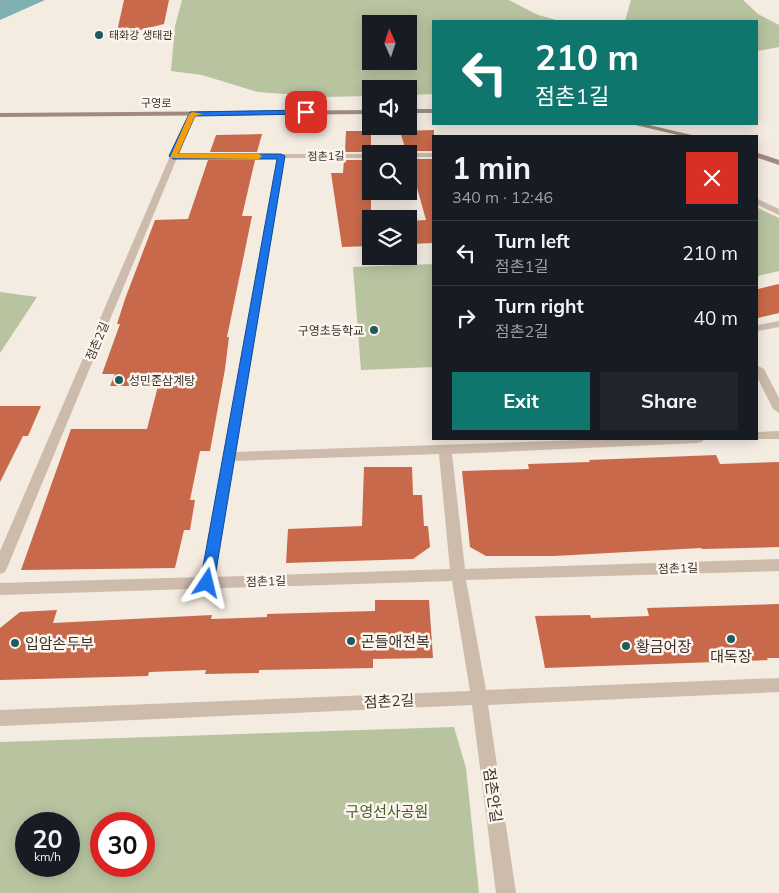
<!DOCTYPE html>
<meta charset="utf-8">
<style>
body{margin:0;font-family:Mulish,"Noto Sans KR",sans-serif;background:#20242c;color:#f1f3f6;height:100vh;display:flex;flex-direction:column;font-size:19px;white-space:nowrap}
*{box-sizing:border-box;margin:0}
p{font-size:16px;color:#9ea1a6}
.icon{flex:none;width:28px;height:28px;fill:none;stroke:currentColor;stroke-width:2;stroke-linecap:round;stroke-linejoin:round}
.map{position:relative;flex:1;overflow:hidden}
.drawer{position:absolute;left:432px;top:135px;width:326px;height:305px;display:flex;flex-direction:column;background:#171b24;border-radius:0px;box-shadow:0 2px 12px #0003}
.drawer>*{flex:none}
.top-card{position:absolute;left:432px;top:20px;width:326px;height:105px;border-radius:0px;box-shadow:0 2px 12px #0003;background:#0f766e;color:#fff;overflow:hidden}
.needle{width:32px;rotate:357deg}
.controls{position:absolute;left:362px;top:15px;display:grid;gap:10px}
.controls a{display:grid;place-items:center;width:55px;height:55px;border-radius:0px;background:#171b24;box-shadow:0 2px 12px #0003;font-size:25px}
.speed{position:absolute;left:15px;top:812px;display:flex;gap:10px;font-size:25px;font-weight:700;text-align:center}
.speed>*{display:grid;place-content:center;width:65px;height:65px;border-radius:50%;background:#171b24;box-shadow:0 2px 12px #0003;line-height:1}
.speed small{font-size:12px;font-weight:400}
.speed .limit{border:8px solid #d22;background:#fff;color:#111}
.pin{position:absolute;display:grid;place-items:center;width:42px;height:42px;color:#fff;margin:-21px;border-radius:10px;box-shadow:0 2px 8px #0006}
.me{position:absolute;width:55px;margin:-28px;rotate:10deg;stroke-linejoin:round;filter:drop-shadow(0 0 4px #0008)}
.turn{display:flex;align-items:center;gap:18px;height:105px;padding:0 20px;font-size:22px}
.turn .icon{width:65px;height:65px;stroke-width:2.5}
.turn b{display:block;font-size:35px;line-height:42px}
.round{display:grid;place-items:center;flex:none;width:52px;height:52px;border-radius:0px;background:#20242c}
.head{display:flex;align-items:center;justify-content:space-between;height:85px;padding:0 20px}
h1{font-size:30px;font-weight:700;line-height:38px}
.primary-button{display:flex;gap:10px;margin-top:auto;padding:10px 20px}
.primary-button a{flex:1;height:58px;border-radius:0px;background:#0f766e;color:#fff;font-size:20px;font-weight:700;line-height:58px;text-align:center}
.primary-button a+a{background:#20242c;color:#f1f3f6}
ul{padding:0;list-style:none}
li{display:flex;align-items:center;gap:15px;height:65px;padding:0 20px;border-top:1px solid #363941}
li div{flex:1}
li b{display:block;font-size:19px}
li em{font-style:normal}
.map>svg:first-child{display:block}
</style>
<div class="map">
<svg width="779" height="893" viewBox="0 0 779 893">
<rect width="100%" height="100%" fill="#f4ebe1"/>
<g fill="#b8c4a0" fill-rule="evenodd">
<path d="M 182,0 L 509,0 L 538,15 L 560,21 L 434,21 L 434,94 L 409,95 L 409,89 L 371,89 L 371,96 L 323,97 L 258,92 L 202,75 L 171,71 L 175,26 ZM 371,24 L 409,24 L 409,61 L 371,61 Z"/>
<path d="M 631,0 L 743,0 L 758,14 L 779,25 L 779,47 L 758,51 L 758,21 L 625,21 Z"/>
<path d="M 758,208 L 779,218 L 779,271 L 758,276 Z"/>
<path d="M 434,264 L 434,367 L 361,370 L 353,267 Z"/>
<path d="M 0,292 L 37,297 L 0,353 Z"/>
<path d="M 454,727 L 466,768 L 479,893 L 0,893 L 0,742 ZM 26,824 L 69,824 L 69,866 L 26,866 ZM 101,824 L 144,824 L 144,866 L 101,866 Z"/>
</g>
<path fill="#7fb0b2" d="M 0,0 L 45,0 L 0,20 Z"/>
<g fill="#c8694b">
<path d="M 124,0 L 169,0 L 164,24 L 116,36 Z"/>
<path d="M 434,130 L 434,151 L 406,151 L 400,131 Z"/>
<path d="M 346,131 L 371,131 L 371,152 L 345,152 Z"/>
<path d="M 262,134 L 257,152 L 210,152 L 216,135 Z"/>
<path d="M 409,159 L 434,159 L 434,243 L 409,244 L 409,221 L 426,220 Z"/>
<path d="M 208,160 L 255,160 L 242,216 L 252,216 L 227,337 L 229,337 L 225,369 L 210,451 L 200,451 L 190,500 L 195,500 L 190,530 L 184,530 L 175,568 L 21,570 L 71,429 L 147,429 L 158,386 L 110,386 L 115,374 L 102,374 L 120,324 L 117,324 L 125,299 L 155,220 L 188,219 Z"/>
<path d="M 344,160 L 371,160 L 371,246 L 342,247 L 331,173 L 343,173 Z"/>
<path d="M 779,284 L 779,313 L 758,318 L 758,289 Z"/>
<path d="M 0,406 L 41,406 L 28,436 L 23,436 L 0,482 Z"/>
<path d="M 716,455 L 720,464 L 779,462 L 779,547 L 702,549 L 701,548 L 554,556 L 486,556 L 470,547 L 462,471 L 529,469 L 528,464 L 590,462 L 589,460 Z"/>
<path d="M 364,467 L 412,467 L 413,495 L 422,495 L 424,526 L 428,526 L 430,547 L 413,559 L 286,563 L 288,529 L 362,526 Z"/>
<path d="M 375,600 L 429,600 L 433,658 L 373,659 L 373,668 L 259,670 L 259,673 L 205,674 L 206,670 L 149,672 L 148,676 L 0,680 L 0,628 L 20,612 L 57,610 L 53,623 L 212,615 L 211,619 L 267,617 L 267,614 L 375,611 Z"/>
<path d="M 779,604 L 779,658 L 767,658 L 768,660 L 545,668 L 535,616 L 590,615 L 591,618 L 649,616 L 647,608 Z"/>
</g>
<g fill="none" stroke-linecap="round" stroke-linejoin="round">
<g fill="#cdbbac" fill-rule="evenodd">
<path d="M 189,112 L 196,114 L 179,154 L 372,154 L 371,158 L 285,158 L 236,452 L 607,439 L 704,439 L 702,442 L 698,443 L 452,454 L 465,569 L 779,559 L 779,571 L 466,580 L 486,690 L 779,678 L 779,692 L 488,705 L 516,893 L 496,893 L 472,705 L 0,726 L 0,710 L 470,691 L 452,581 L 0,595 L 0,583 L 201,577 L 277,158 L 177,158 L 7,568 L 5,572 L 0,574 L 0,551 ZM 439,454 L 450,569 L 215,577 L 234,461 Z"/>
<path d="M 406,153 L 434,153 L 434,157 L 409,157 L 409,154 Z"/>
<path d="M 758,199 L 779,209 L 779,215 L 758,205 Z"/>
<path d="M 779,321 L 779,327 L 758,331 L 758,325 Z"/>
<path d="M 758,366 L 764,369 L 779,398 L 779,413 L 773,409 L 758,379 Z"/>
<path d="M 779,431 L 779,439 L 754,439 L 758,439 L 758,432 Z"/>
</g>
<g fill="#a18a7d" fill-rule="evenodd">
<rect x="409" y="109" width="25" height="4"/>
<path d="M 371,110 L 371,114 L 0,117 L 0,113 Z"/>
<path d="M 631,124 L 645,124 L 696,136 L 682,136 Z"/>
<path d="M 758,153 L 779,160 L 779,165 L 758,158 Z"/>
</g>
</g>
<path fill="#1a73e8" stroke="#114b97" d="M 306,110 L 308,114 L 195,116 L 178,154 L 281,154 L 285,156 L 214,583 L 207,588 L 200,583 L 277,159 L 173,159 L 169,156 L 190,112 Z"/>
<path fill="#f59e0b" d="M 192,112 L 203,114 L 195,116 L 178,154 L 259,154 L 262,156 L 259,159 L 170,158 L 189,114 Z"/>
<g fill="#1f5a5e" stroke="#fbf5ee" stroke-width="2">
<circle cx="99" cy="35" r="5"/>
<circle cx="374" cy="330" r="5"/>
<circle cx="119" cy="380" r="5"/>
<circle cx="731" cy="639" r="5"/>
<circle cx="351" cy="641" r="5"/>
<circle cx="15" cy="643" r="5"/>
<circle cx="626" cy="646" r="5"/>
</g>
<g text-anchor="middle" dominant-baseline="central" stroke-width="5" stroke-linejoin="round" paint-order="stroke">
<g font-size="11" fill="#3b302b" stroke="#fbf5ee" text-anchor="start">
<text x="109" y="35">태화강 생태관</text>
</g>
<g font-size="11" fill="#3b302b" stroke="#fbf5ee">
<text x="156" y="103">구영로</text>
<text transform="translate(326 156) rotate(-1)">점촌1길</text>
</g>
<g font-size="12" fill="#3b302b" stroke="#fbf5ee" text-anchor="end">
<text x="364" y="330">구영초등학교</text>
<text x="129" y="380" text-anchor="start">성민준삼계탕</text>
</g>
<g font-size="12" fill="#3b302b" stroke="#fbf5ee">
<text transform="translate(97 341) rotate(-67)">점촌2길</text>
<text transform="translate(678 568) rotate(-2)">점촌1길</text>
<text transform="translate(266 581) rotate(-2)">점촌1길</text>
</g>
<g font-size="15" fill="#3b302b" stroke="#fbf5ee" text-anchor="start">
<text x="361" y="641">곤들애전복</text>
<text x="25" y="643">입암손두부</text>
<text x="636" y="646">황금어장</text>
<text x="731" y="656" text-anchor="middle">대독장</text>
</g>
<g font-size="15" fill="#3b302b" stroke="#fbf5ee">
<text transform="translate(389 701) rotate(-3)">점촌2길</text>
<text transform="translate(493 795) rotate(82)">점촌안길</text>
</g>
<g font-size="15" fill="#4a5a2e" stroke="#fbf5ee">
<text x="387" y="811">구영선사공원</text>
</g>
</g>
</svg>
<div class="controls">
<a><svg class="needle" viewBox="-14 -14 28 28"><path d="M0-13l5 13h-10z" fill="#e53935"/><path d="M0 13l5-13h-10z" fill="#9ea1a6"/></svg></a>
<a><svg class="icon" aria-label="sound" viewBox="0 0 24 24"><path d="M4 9h4l5-4v14l-5-4H4zM17 9q2 3 0 6"/></svg></a>
<a><svg class="icon" aria-label="search" viewBox="0 0 24 24"><circle cx="10" cy="10" r="6"/><path d="M15 15l6 6"/></svg></a>
<a><svg class="icon" aria-label="layers" viewBox="0 0 24 24"><path d="M12 4l9 5-9 5-9-5zM3 14l9 5 9-5"/></svg></a>
</div>
<div class="speed"><div>20<small>km/h</small></div><div class="limit">30</div></div>
<div class="pin" style="left:306px;top:112px;background:#d93025"><svg class="icon" aria-label="arrive" viewBox="0 0 24 24"><path d="M6 21V4h12l-3 4 3 4H6"/></svg></div>
<svg class="me" style="left:207px;top:583px" viewBox="-20 -20 40 40"><path d="M0-17L14 15 0 8-14 15z" fill="#1a73e8" stroke="#fff" stroke-width="4"/></svg>
<div class="top-card">
<div class="turn"><svg class="icon" aria-label="left" viewBox="0 0 24 24"><path d="M17 20v-9H6M10 6l-5 5 5 5"/></svg><div><b>210 m</b>점촌1길</div></div>
</div>
<section class="drawer">
<div class="head"><div><h1>1 min</h1><p>340 m · 12:46</p></div><a class="round" style="background:#d93025;color:#fff"><svg class="icon" aria-label="close" viewBox="0 0 24 24"><path d="M6 6l12 12M18 6L6 18"/></svg></a></div>
<ul>
<li><svg class="icon" aria-label="left" viewBox="0 0 24 24"><path d="M17 20v-9H6M10 6l-5 5 5 5"/></svg><div><b>Turn left</b><p>점촌1길</p></div><em>210 m</em></li>
<li><svg class="icon" aria-label="right" viewBox="0 0 24 24"><path d="M7 20v-9h11M14 6l5 5-5 5"/></svg><div><b>Turn right</b><p>점촌2길</p></div><em>40 m</em></li>
</ul>
<div class="primary-button"><a>Exit</a><a>Share</a></div>
</section>
</div>
